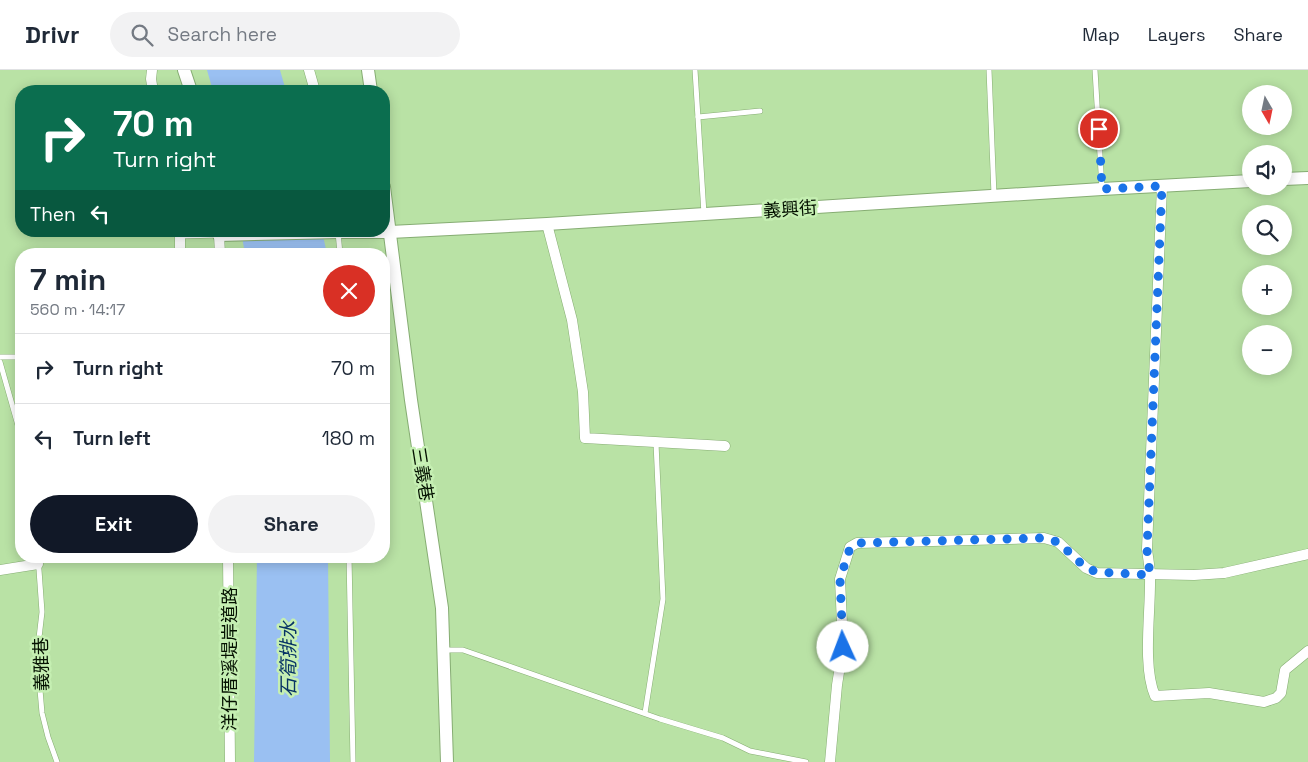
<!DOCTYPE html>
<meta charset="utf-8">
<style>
body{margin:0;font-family:"Space Grotesk","Noto Sans TC",sans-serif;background:#f2f2f3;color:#1f2937;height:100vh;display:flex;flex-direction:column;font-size:19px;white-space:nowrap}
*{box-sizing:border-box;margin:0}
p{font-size:16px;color:#747a83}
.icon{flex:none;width:28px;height:28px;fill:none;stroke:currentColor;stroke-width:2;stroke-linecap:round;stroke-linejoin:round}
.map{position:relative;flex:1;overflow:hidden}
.details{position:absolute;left:15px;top:178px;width:375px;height:315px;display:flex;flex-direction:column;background:#fff;border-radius:20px;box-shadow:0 2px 12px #0003}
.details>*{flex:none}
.hud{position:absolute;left:15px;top:15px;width:375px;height:152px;border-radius:20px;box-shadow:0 2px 12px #0003;background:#0b6e4f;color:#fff;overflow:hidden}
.needle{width:32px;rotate:171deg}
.tools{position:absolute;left:1242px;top:15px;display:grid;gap:10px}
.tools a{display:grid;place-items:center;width:50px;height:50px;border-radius:50%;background:#fff;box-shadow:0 2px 12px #0003;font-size:25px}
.pin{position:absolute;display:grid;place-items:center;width:42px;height:42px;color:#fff;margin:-21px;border:2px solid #fff;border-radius:50%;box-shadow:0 1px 5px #0007}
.me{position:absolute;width:55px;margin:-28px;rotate:358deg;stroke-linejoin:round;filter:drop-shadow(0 0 4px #0008)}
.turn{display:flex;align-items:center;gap:18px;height:105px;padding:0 15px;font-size:22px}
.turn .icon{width:65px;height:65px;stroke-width:2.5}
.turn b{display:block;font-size:35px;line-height:42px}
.then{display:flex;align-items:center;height:48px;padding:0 15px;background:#0003;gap:10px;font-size:19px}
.round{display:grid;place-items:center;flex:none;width:52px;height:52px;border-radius:26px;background:#f2f2f3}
.headline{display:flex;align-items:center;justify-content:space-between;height:85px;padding:0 15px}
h1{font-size:30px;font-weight:600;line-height:38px}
.cta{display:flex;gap:10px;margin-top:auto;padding:10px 15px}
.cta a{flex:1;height:58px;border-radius:30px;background:#111827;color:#fff;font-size:20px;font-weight:600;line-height:58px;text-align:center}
.cta a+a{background:#f2f2f3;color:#1f2937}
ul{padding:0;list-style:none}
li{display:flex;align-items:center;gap:15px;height:70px;padding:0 15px;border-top:1px solid #e0e1e3}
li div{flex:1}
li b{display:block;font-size:19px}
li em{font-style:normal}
header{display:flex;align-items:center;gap:30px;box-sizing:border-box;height:70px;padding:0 25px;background:#fff;border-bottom:1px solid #e0e1e3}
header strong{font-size:24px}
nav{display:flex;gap:28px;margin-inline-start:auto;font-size:18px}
.search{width:350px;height:45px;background:#f2f2f3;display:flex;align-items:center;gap:12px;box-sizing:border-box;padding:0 18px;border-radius:28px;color:#747a83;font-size:19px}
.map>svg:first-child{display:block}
</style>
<header>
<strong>Drivr</strong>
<div class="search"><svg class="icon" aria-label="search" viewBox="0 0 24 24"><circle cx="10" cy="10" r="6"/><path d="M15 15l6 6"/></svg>Search here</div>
<nav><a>Map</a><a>Layers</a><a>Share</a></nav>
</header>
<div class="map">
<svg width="1308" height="692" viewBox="0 0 1308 692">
<rect width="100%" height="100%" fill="#b9e2a5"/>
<g fill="#9ac0f2">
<path d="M 207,0 L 280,0 L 286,21 L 213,21 Z"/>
<path d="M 241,161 L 322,161 L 327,184 L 245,184 Z"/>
<path d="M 257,486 L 328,486 L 330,692 L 254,692 Z"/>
</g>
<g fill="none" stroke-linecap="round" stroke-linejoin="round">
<defs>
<g id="service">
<path d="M 695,0 L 704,144"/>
<path d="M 989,0 L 994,125"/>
<path d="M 1095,0 L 1102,119"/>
<path d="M 698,47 L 760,41"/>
<path d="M 338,162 L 340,184"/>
<path d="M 181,166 L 219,165"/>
<path d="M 0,287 L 21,287"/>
<path d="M 0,292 L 21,366"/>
<path d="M 38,486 L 42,542 L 37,585 L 42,643 L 48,667 L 57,692"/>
<path d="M 349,486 L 353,692"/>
<path d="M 445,580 L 463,580 L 660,649 L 723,668 L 750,681 L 806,692"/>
<path d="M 645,643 L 663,529 L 656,373"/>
</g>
<g id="minor">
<path d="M 152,0 L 151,9 L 153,21"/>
<path d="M 309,0 L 315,21"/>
<path d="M 1162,116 L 1147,479 C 1148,488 1150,498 1150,506 C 1151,540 1142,596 1155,626 L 1209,623 L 1264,632 L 1276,628 L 1281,623 L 1285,600 L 1308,581"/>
<path d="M 547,154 L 572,250 L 583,322 L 585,368 L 725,376"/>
<path d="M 219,165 L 220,184"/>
<path d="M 180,184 L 180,161"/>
<path d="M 228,486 L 230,692"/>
<path d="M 0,500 L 38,494"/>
<path d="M 830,692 L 837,615 L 843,577 L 840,509 L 850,477 L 857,473 L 1044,468 L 1058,472 L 1086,498 L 1097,503 L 1194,505 L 1224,503 L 1308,484"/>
</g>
<g id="tertiary">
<path d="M 184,0 L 191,21"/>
<path d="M 368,0 L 371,21"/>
<path d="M 1284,109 L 1308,108"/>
<path d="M 384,117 L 411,330 L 442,538 L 447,692"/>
<path d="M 219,161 L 219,165 L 338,162 L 390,162 L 547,154 L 1102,119 L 1251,111"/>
</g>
</defs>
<use href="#service" stroke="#86ad73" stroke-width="6"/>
<use href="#minor" stroke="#86ad73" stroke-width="11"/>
<use href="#tertiary" stroke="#86ad73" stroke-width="14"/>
<use href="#service" stroke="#fff" stroke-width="5"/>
<use href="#minor" stroke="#fff" stroke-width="10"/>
<use href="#tertiary" stroke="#fff" stroke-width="12"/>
</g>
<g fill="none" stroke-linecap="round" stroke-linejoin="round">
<path stroke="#1a73e8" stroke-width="9" stroke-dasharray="0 16.2" d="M 843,577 L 840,509 L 850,478 L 858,473 L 1044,468 L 1058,472 L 1086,498 L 1097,502 L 1150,505 L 1147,480 L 1162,116 L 1102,119 L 1099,59"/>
</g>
<g text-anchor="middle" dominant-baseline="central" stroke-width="5" stroke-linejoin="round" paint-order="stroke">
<g font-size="18" fill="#041100" stroke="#c5efb2">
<text transform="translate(790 139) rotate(-4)">義興街</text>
<text transform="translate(423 404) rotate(81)">三義巷</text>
<text transform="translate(229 589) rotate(-90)">洋仔厝溪堤岸道路</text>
<text transform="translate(41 594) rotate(-91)">義雅巷</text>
</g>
<g font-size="19" font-style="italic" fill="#073365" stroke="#c5efb2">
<text transform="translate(288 589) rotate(-90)">石筍排水</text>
</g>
</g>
</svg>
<div class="tools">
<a><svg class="needle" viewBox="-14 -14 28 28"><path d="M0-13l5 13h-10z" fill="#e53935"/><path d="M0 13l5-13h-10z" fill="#747a83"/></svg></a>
<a><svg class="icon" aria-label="sound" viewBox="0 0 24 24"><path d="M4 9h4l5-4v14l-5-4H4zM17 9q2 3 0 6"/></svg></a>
<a><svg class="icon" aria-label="search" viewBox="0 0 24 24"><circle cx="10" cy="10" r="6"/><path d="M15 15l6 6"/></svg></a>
<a>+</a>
<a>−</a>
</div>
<div class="pin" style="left:1099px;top:59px;background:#d93025"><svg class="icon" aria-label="arrive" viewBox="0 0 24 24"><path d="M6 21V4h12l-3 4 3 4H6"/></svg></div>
<svg class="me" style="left:843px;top:577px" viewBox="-20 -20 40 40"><circle r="19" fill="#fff"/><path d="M0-13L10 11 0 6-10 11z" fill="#1a73e8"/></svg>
<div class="hud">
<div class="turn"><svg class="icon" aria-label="right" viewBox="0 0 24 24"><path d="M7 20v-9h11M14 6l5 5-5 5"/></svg><div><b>70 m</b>Turn right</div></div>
<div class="then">Then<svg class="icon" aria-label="left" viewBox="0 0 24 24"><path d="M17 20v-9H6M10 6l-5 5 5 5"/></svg></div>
</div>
<section class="details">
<div class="headline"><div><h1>7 min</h1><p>560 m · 14:17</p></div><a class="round" style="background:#d93025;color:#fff"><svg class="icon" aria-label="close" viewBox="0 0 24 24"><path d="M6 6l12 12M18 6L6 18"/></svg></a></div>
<ul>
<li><svg class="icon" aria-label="right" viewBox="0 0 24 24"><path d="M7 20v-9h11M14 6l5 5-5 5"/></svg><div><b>Turn right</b></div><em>70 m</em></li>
<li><svg class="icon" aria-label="left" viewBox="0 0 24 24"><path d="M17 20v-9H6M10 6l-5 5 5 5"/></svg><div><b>Turn left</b></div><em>180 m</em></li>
</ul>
<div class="cta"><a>Exit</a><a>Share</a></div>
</section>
</div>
